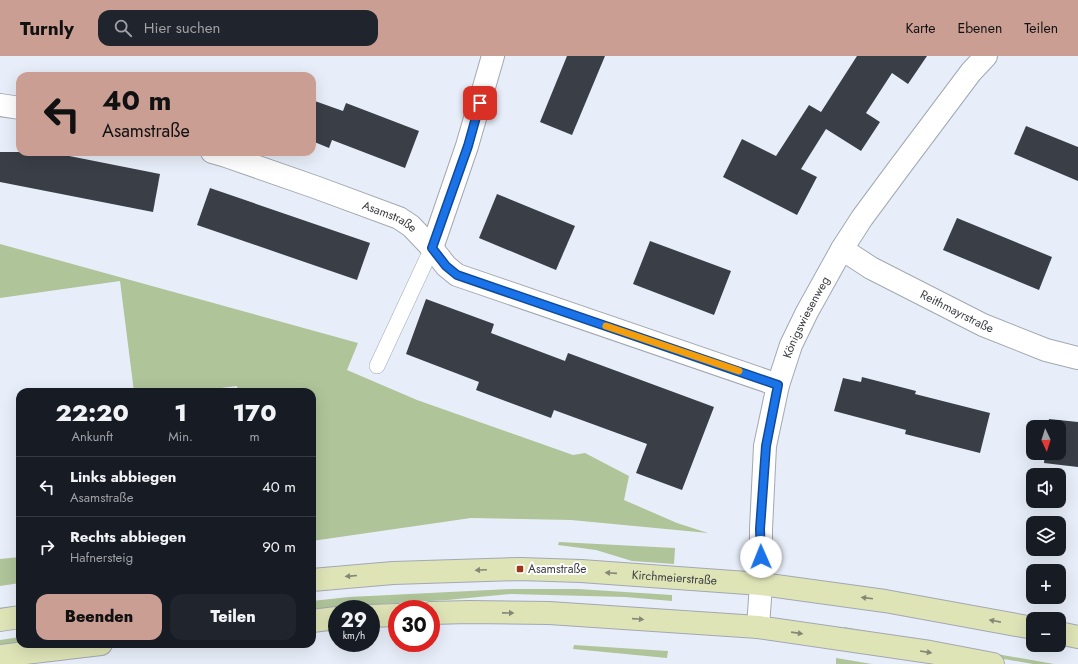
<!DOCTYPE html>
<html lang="de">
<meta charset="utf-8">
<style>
body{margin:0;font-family:Jost,sans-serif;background:#20242c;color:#f1f3f6;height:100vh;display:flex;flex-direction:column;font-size:15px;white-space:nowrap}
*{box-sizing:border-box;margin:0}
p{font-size:13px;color:#9ea1a6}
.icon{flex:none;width:22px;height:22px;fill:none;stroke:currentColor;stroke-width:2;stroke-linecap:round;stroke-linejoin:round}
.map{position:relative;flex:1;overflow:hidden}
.drawer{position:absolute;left:16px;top:332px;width:300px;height:260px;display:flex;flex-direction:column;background:#171b24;border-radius:12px;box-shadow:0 4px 16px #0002}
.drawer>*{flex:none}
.banner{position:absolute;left:16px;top:16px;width:300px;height:84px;border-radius:12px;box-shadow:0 4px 16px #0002;background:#cb9e93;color:#111;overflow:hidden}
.needle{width:26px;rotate:176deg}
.tools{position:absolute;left:1026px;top:364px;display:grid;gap:8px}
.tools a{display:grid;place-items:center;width:40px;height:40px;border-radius:8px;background:#171b24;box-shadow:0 4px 16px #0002;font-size:20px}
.speed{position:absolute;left:328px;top:544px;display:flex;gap:8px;font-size:20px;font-weight:700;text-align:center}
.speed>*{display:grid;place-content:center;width:52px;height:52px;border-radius:50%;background:#171b24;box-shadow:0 4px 16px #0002;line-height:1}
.speed small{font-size:10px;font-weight:400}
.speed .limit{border:6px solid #d22;background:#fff;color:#111}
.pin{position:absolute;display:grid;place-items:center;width:34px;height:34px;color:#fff;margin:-17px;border-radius:8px;box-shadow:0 2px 6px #0006}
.me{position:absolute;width:44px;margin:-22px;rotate:359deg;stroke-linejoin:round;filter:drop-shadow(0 0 3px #0008)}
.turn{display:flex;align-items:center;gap:14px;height:84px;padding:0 20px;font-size:18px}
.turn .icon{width:52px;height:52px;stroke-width:2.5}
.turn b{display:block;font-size:28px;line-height:34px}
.eta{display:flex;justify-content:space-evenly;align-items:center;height:68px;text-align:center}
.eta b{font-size:24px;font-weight:800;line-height:28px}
.action{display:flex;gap:8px;margin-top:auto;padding:8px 20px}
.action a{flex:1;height:46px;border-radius:12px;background:#cb9e93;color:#111;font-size:16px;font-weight:800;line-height:46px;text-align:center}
.action a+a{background:#20242c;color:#f1f3f6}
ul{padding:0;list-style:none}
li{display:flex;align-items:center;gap:12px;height:60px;padding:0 20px;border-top:1px solid #363941}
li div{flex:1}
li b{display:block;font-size:15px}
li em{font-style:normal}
header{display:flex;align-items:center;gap:24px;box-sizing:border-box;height:56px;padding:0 20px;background:#cb9e93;color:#111}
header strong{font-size:19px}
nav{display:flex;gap:22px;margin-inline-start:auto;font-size:14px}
.search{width:280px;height:36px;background:#20242c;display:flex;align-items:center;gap:10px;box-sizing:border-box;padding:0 14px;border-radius:12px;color:#9ea1a6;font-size:15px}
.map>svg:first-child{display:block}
</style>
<header>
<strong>Turnly</strong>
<div class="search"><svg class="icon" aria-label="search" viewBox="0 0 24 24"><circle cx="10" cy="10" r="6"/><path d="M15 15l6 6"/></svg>Hier suchen</div>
<nav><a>Karte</a><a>Ebenen</a><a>Teilen</a></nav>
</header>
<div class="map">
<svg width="1078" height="608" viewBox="0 0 1078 608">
<rect width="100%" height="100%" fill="#e8eef9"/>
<g fill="#afc499">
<path d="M 0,188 L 358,287 L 347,314 L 417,344 L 573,399 L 585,397 L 629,420 L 624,444 L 677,467 L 708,477 L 571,464 L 471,462 L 312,485 L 312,336 L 238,336 L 237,330 L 190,336 L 134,336 L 120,225 L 0,242 Z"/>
<path d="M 559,486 L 675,492 L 674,508 L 632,505 L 596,494 L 558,489 Z"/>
<path d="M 20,501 L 20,527 L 0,530 L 0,503 Z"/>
<path d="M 512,533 L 578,533 L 672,539 L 672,545 L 625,541 L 511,538 L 447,544 L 349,550 L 312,554 L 312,545 L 349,541 Z"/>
<path d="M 844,571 L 1054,608 L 1033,608 L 844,575 Z"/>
<path d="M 20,581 L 20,587 L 0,589 L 0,584 Z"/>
<path d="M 574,589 L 668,595 L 667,602 L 573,593 Z"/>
<path d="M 836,602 L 872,608 L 836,608 Z"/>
</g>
<g fill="#3a3e47">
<path d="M 567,0 L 605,0 L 572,79 L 540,66 Z"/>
<path d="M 857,0 L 927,0 L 908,28 L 892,17 L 866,57 L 880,66 L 861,95 L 826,73 L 801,113 L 817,121 L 797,159 L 723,121 L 742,83 L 776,100 L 809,49 L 821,56 Z"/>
<path d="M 312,44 L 343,55 L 346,47 L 419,75 L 405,112 L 332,84 L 329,92 L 312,85 Z"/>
<path d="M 1026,70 L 1078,91 L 1078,125 L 1014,98 Z"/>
<path d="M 0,96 L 49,96 L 160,118 L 153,156 L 0,126 Z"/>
<path d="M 210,132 L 370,187 L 357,224 L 197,169 Z"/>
<path d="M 497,138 L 575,170 L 556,214 L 479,182 Z"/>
<path d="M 957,162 L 1052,201 L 1039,234 L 943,194 Z"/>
<path d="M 650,185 L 731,215 L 714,259 L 633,228 Z"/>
<path d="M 426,243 L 494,268 L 491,277 L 565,305 L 568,297 L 714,351 L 682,434 L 636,417 L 647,388 L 554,354 L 551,362 L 476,334 L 479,326 L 406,298 Z"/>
<path d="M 862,321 L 916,335 L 915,338 L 990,357 L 980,397 L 905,378 L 906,374 L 834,355 L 843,322 L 861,326 Z"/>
<path d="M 1049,363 L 1078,366 L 1078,411 L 1044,407 L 1045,397 L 1059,397 L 1059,371 L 1048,371 Z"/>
</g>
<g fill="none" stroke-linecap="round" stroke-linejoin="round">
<defs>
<path id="lane" d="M 377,310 L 432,192"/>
<g id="street">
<path d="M 0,49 L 20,52"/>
<path id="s1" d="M 212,96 L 226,100 L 315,131 L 399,162 L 411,170 L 432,192 L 446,210 L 457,219 L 778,329"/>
<path d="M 432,192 L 467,90 L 493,0"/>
<path id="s2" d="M 842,193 L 871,212 L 983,269 L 1046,294 L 1078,302"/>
<path id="s3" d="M 758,571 L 761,528 L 761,473 L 765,390 L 778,329 L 791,289 L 807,256 L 842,193 L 862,162 L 899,112 L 971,16 L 986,0"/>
</g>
<g id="secondary">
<path id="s4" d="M 312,524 L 393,517 L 520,513 L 581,515 L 761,528 L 885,545 L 1033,572"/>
<path d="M 431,557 L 469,556 L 549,557 L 758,571 L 930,596 L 993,608"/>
<path d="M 371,560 L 397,559"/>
<path d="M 0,564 L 20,561"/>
<path d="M 312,565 L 337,562"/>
<path d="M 1059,577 L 1078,581"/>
<path d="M 0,600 L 101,588"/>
</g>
</defs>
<use href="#lane" stroke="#a2a8b2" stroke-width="16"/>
<use href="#street" stroke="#a2a8b2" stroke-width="24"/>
<use href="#secondary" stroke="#a2a8b2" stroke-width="24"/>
<use href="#lane" stroke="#fff" stroke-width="15"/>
<use href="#street" stroke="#fff" stroke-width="22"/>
<use href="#secondary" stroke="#dee4b6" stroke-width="22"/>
</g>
<defs><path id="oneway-solid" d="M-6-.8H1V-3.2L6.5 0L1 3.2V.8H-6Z"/></defs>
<g fill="#848876">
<use href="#oneway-solid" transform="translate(481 514) rotate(178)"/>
<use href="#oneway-solid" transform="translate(611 517) rotate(-176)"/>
<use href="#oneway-solid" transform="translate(351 520) rotate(175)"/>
<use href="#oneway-solid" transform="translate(867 542) rotate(-173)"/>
<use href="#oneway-solid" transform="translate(508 557) rotate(1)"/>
<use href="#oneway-solid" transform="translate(638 563) rotate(4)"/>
<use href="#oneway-solid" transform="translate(995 565) rotate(-169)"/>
<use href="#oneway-solid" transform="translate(797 577) rotate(8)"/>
<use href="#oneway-solid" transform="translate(926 596) rotate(9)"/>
</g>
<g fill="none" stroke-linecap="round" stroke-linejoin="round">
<defs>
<path id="route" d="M 480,47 L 468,90 L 432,192 L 446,210 L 457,219 L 778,329 L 766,390 L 760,473 L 761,501"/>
</defs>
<use href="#route" stroke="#114b97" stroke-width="10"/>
<use href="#route" stroke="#1a73e8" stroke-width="7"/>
<path stroke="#f59e0b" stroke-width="7" d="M 606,270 L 739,315"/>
</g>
<rect fill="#9d351b" stroke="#fff" stroke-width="1.5" x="516" y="509" width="8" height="8" rx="2"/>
<g text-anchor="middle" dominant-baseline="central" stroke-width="4" stroke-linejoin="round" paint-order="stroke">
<g font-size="12" fill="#3b3d41" stroke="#fff">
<text stroke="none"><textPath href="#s1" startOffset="189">Asamstraße</textPath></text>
<text stroke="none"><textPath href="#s2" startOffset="131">Reithmayrstraße</textPath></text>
<text stroke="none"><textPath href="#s3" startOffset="317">Königswiesenweg</textPath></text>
<text stroke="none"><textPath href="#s4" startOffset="363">Kirchmeierstraße</textPath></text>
</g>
<g font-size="12" fill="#3b3d41" stroke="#fff" text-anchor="start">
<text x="528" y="513">Asamstraße</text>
</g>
</g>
</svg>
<div class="tools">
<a><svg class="needle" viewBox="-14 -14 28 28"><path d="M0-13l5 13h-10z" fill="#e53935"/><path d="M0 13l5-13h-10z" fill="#9ea1a6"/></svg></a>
<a><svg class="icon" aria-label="sound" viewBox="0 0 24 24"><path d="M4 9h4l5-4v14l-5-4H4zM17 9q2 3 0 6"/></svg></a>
<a><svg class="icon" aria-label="layers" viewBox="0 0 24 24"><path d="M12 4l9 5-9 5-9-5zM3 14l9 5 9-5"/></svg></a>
<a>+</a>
<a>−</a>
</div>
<div class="speed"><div>29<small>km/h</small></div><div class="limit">30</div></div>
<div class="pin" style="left:480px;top:47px;background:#d93025"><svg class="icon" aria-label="arrive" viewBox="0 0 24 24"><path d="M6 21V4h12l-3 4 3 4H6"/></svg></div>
<svg class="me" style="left:761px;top:501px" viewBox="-20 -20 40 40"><circle r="19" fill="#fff"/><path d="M0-13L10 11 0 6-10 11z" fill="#1a73e8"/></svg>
<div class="banner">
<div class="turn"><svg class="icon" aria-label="left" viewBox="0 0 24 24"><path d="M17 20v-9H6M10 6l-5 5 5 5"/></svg><div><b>40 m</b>Asamstraße</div></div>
</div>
<section class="drawer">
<div class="eta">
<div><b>22:20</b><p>Ankunft</p></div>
<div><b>1</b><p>Min.</p></div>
<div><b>170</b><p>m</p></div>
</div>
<ul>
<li><svg class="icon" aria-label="left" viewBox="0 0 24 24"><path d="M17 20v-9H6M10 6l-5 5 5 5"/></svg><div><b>Links abbiegen</b><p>Asamstraße</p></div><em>40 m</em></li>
<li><svg class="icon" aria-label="right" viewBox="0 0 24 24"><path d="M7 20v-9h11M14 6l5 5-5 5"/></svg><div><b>Rechts abbiegen</b><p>Hafnersteig</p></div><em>90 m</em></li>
</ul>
<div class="action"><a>Beenden</a><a>Teilen</a></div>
</section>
</div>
